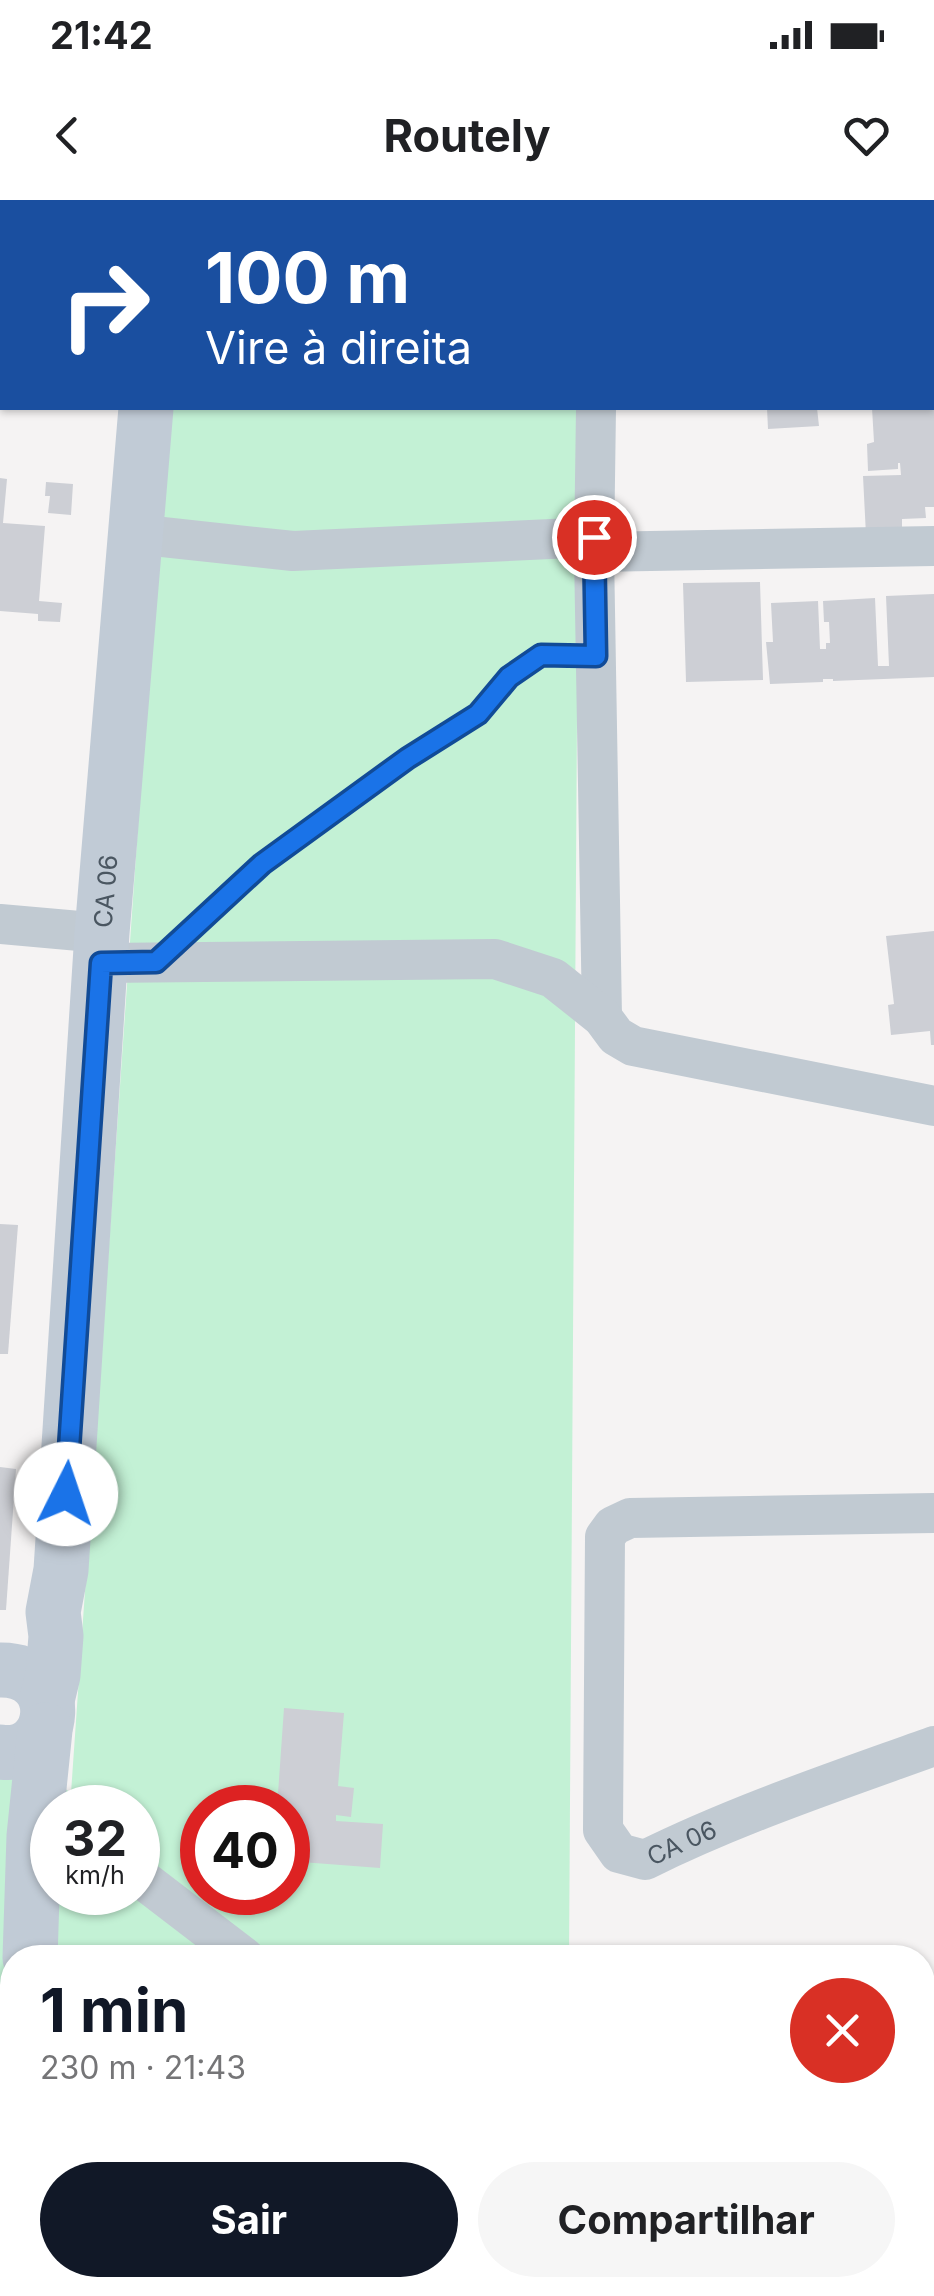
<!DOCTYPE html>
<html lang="pt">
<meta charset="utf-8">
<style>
body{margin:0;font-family:Inter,sans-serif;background:#f6f6f6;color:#202124;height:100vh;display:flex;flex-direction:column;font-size:38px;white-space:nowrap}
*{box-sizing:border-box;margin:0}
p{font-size:32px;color:#757577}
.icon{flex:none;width:55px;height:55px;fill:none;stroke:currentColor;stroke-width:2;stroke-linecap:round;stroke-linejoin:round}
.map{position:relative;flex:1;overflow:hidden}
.drawer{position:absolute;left:0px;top:1745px;width:935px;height:352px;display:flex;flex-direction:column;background:#fff;border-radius:40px 40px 0 0;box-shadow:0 2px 8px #0004}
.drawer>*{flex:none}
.banner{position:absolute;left:0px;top:0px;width:935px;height:210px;box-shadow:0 2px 8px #0004;background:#1a4fa0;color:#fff;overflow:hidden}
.speed{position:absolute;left:30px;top:1585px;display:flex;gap:20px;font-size:50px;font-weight:700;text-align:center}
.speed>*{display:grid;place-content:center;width:130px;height:130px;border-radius:50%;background:#fff;box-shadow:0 2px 8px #0004;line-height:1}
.speed small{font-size:25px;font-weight:400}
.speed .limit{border:15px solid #d22;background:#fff;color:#111}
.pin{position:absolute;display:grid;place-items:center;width:85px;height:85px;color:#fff;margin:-42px;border:5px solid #fff;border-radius:50%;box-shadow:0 2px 10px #0007}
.me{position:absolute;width:110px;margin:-55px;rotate:4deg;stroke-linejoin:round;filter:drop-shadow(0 0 8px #0008)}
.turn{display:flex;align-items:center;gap:35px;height:210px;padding:0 40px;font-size:45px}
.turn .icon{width:130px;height:130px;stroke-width:2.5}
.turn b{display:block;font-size:70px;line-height:85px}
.round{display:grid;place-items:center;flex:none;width:105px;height:105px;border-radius:52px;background:#f6f6f6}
.summary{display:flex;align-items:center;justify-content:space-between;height:170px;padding:0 40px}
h1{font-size:60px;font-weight:700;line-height:75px;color:#111827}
.button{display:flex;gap:20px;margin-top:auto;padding:20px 40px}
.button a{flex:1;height:115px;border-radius:60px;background:#111827;color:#fff;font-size:40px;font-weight:700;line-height:115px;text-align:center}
.button a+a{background:#f6f6f6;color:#202124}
.status{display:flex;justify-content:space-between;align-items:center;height:70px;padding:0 50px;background:#fff;direction:ltr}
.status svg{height:28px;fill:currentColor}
header{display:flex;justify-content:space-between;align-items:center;height:130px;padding:0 40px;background:#fff;font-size:45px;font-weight:700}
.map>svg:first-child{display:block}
</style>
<div class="status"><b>21:42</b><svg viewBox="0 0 49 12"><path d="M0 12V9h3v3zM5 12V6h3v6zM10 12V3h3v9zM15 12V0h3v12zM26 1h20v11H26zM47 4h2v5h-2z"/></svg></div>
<header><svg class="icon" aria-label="back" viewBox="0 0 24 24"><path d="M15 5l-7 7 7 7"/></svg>Routely<svg class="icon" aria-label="heart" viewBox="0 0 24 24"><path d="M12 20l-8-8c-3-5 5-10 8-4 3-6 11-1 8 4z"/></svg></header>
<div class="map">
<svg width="934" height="2096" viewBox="0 0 934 2096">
<rect width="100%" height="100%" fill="#f5f3f3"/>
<g fill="#c3f1d5" fill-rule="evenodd">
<path d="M 167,208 L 579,208 L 569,1757 L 12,1758 L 12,1921 L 0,1913 L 0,1542 L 71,1593 ZM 52,1608 L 138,1608 L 138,1692 L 52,1692 ZM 202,1608 L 288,1608 L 288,1692 L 202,1692 Z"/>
<path d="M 236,2085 L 569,2085 L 569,2096 L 249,2096 Z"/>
</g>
<g fill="#cdcfd5">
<path d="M 767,208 L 817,208 L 819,226 L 768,229 Z"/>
<path d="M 872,208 L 934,208 L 934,307 L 925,307 L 926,318 L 902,319 L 902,333 L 866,335 L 863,276 L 901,275 L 900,263 L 898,263 L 898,269 L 868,271 L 867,244 L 874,242 Z"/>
<path d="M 0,278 L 7,279 L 3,323 L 45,326 L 39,401 L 62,403 L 60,422 L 38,421 L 38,414 L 0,411 Z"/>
<path d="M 46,282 L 73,284 L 71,315 L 48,313 L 50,296 L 45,296 Z"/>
<path d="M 760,382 L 763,480 L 686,482 L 683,383 Z"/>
<path d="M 934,394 L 934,477 L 833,481 L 833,479 L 823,479 L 823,482 L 770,484 L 766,442 L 773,442 L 771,403 L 818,401 L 820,449 L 826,449 L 826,443 L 830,443 L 829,422 L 824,422 L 823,401 L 875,398 L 878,466 L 889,466 L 886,396 Z"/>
<path d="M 934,731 L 934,845 L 931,845 L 930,831 L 891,835 L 888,805 L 894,804 L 886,736 Z"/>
<path d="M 0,1024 L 18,1025 L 8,1154 L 0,1154 Z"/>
<path d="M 0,1267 L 16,1269 L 6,1410 L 0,1410 Z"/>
<path d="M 284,1508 L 344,1513 L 338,1586 L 354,1588 L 351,1617 L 336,1615 L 336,1621 L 383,1624 L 380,1668 L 288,1661 L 288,1608 L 277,1608 Z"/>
</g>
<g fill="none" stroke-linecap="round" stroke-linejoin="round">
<g stroke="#c1cad2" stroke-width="20">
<path d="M 158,761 L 262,664 L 407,558 L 478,514 L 509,477 L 541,455 L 596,456"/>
<path d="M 544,2085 L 557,2096"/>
</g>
<g stroke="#c1cad2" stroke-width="40">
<path d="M 601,2 L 601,0"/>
<path d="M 0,112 L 2,112"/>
<path d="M 596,208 L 594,352 L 602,817"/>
<path d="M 135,334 L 293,351 L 594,337"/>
<path d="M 594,352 L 934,346"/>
<path d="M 0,724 L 102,733"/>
<path d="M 101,763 L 495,759 L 553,778 L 602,817 L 616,836 L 633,846 L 934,906"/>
<path id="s1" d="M 934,1313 L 630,1318 L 613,1326 L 605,1337 L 603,1630 L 619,1653 L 645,1660 C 738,1614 837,1581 934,1546"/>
<path d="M 138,1676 L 245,1758"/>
<path d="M 922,1962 L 934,1920"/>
<path d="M 678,2085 L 692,2096"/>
<path d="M 885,2096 L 889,2085"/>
</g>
<g stroke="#c1cbd6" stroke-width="55">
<path d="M 160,2 L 161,0"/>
<path d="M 0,1470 C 68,1469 59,1560 0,1552"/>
<path id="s2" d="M 47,1500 L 53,1475 L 56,1436 L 53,1412 L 61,1370 L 102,733 L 146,208"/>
<path d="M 30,1758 L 34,1636 L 45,1530"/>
<path d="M 0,1866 L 12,1853"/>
</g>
<g stroke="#b3c2d1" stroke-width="55">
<path d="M 0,2006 L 12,2015"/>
<path d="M 108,2085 L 123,2096"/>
</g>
</g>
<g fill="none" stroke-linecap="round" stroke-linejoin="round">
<defs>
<path id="route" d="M 66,1294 L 101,763 L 156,762 L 262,664 L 408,558 L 478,514 L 509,477 L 541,455 L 596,456 L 594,337"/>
</defs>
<use href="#route" stroke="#114b97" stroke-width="25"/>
<use href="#route" stroke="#1a73e8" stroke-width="18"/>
</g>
<g text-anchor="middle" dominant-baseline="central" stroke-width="10" stroke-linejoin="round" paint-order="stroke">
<g font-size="25" fill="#4a5661" stroke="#fff">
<text stroke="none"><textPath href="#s2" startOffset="812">CA 06</textPath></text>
<text stroke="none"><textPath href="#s1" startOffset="725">CA 06</textPath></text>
</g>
</g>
</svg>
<div class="speed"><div>32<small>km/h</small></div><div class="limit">40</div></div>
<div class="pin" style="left:594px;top:337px;background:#d93025"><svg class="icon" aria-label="arrive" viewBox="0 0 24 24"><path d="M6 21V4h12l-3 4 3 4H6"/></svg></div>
<svg class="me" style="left:66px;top:1294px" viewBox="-20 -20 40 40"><circle r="19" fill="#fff"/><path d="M0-13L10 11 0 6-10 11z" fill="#1a73e8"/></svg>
<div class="banner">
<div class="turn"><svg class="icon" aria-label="right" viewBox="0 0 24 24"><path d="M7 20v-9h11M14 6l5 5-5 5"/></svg><div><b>100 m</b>Vire à direita</div></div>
</div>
<section class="drawer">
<div class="summary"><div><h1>1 min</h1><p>230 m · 21:43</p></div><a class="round" style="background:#d93025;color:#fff"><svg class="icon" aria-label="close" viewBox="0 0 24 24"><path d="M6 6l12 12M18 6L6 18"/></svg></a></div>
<div class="button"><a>Sair</a><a>Compartilhar</a></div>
</section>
</div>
